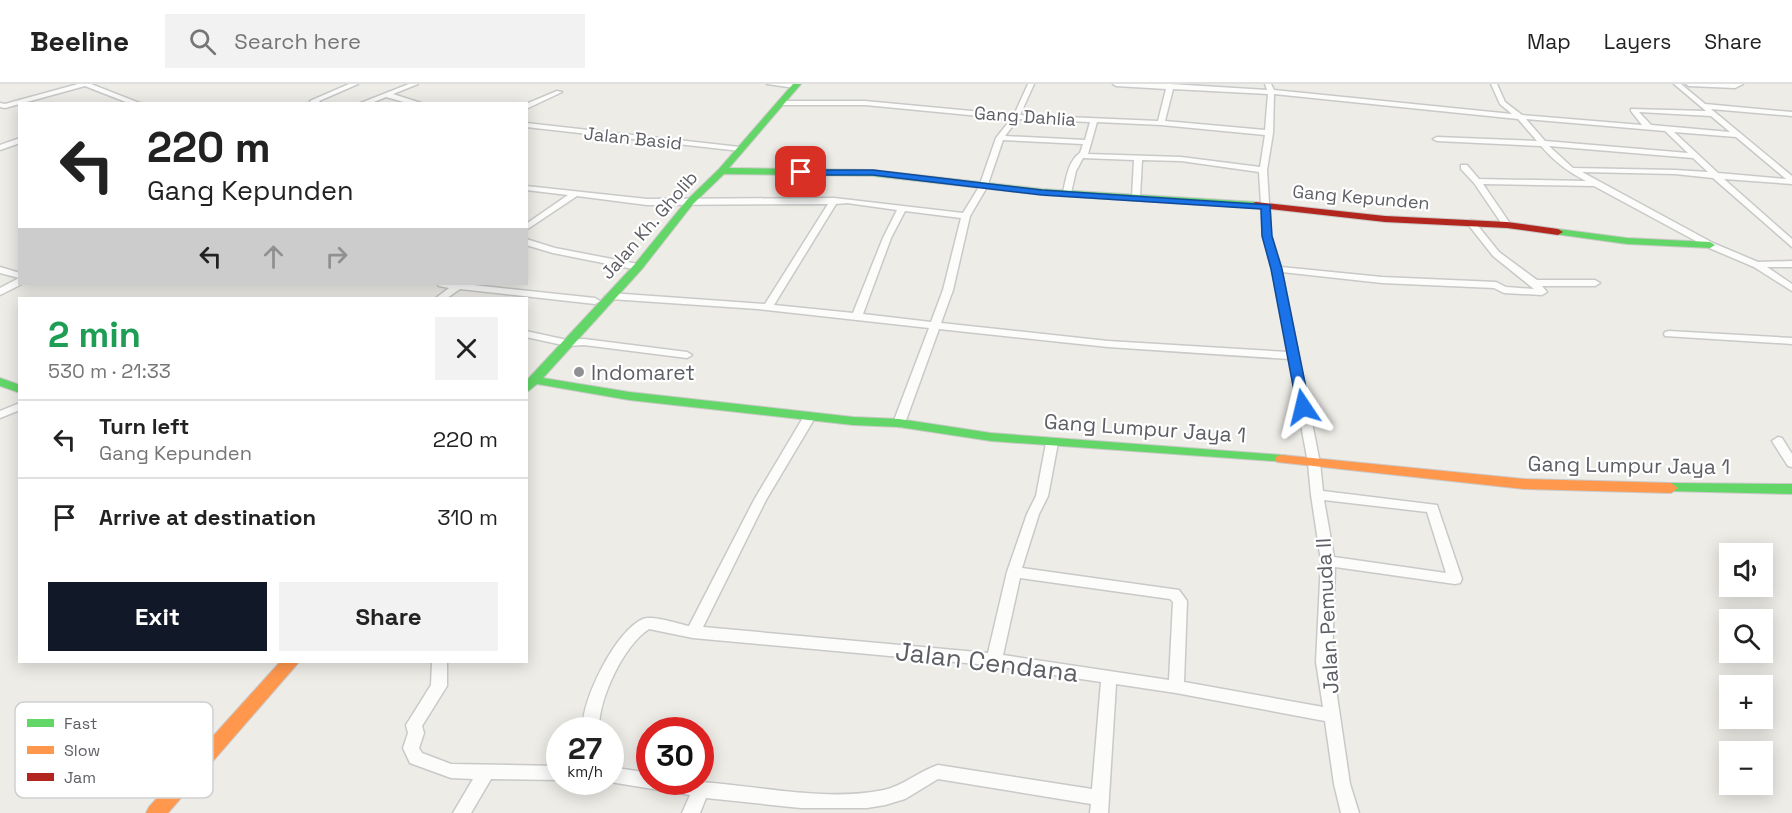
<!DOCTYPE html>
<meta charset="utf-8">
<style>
body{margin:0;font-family:"Space Grotesk",sans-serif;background:#f2f2f2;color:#222;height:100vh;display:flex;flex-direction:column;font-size:22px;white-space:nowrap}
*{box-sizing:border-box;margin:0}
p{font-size:20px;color:#767676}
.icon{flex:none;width:33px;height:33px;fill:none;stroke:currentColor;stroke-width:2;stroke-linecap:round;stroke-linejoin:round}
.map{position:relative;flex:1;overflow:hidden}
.drawer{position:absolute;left:18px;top:213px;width:510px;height:366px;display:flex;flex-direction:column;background:#fff;border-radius:0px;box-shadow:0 3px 15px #0003}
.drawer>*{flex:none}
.hud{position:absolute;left:18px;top:18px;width:510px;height:183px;border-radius:0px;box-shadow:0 3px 15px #0003;background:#fff;color:#222;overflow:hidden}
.controls{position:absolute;left:1719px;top:459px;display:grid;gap:12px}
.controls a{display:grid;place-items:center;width:54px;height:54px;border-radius:0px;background:#fff;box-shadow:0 3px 15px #0003;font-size:30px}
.speed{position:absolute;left:546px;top:633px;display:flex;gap:12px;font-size:30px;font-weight:700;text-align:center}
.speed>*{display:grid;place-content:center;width:78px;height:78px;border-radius:50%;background:#fff;box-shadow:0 3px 15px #0003;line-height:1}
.speed small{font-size:15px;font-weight:400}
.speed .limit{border:9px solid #d22;background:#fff;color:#111}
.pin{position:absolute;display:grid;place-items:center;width:51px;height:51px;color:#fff;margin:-26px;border-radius:12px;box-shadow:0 3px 9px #0006}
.me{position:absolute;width:66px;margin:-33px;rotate:350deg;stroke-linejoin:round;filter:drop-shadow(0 0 4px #0008)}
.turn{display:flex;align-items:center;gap:21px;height:126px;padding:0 30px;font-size:27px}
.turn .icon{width:78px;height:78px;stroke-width:2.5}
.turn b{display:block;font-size:42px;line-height:51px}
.lanes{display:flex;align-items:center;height:57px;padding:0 30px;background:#0003;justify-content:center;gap:30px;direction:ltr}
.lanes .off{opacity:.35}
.round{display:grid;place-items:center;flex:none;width:63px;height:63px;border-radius:0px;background:#f2f2f2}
.overview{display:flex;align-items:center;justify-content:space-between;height:102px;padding:0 30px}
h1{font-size:36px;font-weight:700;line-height:45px;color:#1e9e55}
.primary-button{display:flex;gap:12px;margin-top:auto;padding:12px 30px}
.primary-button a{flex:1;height:69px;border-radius:0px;background:#111827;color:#fff;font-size:24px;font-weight:700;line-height:69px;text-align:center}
.primary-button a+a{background:#f2f2f2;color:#222}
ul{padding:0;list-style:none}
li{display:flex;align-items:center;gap:18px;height:78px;padding:0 30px;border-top:2px solid #e0e0e0}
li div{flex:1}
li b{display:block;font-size:22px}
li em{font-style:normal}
header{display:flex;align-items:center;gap:36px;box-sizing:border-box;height:84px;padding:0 30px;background:#fff;border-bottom:2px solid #e0e0e0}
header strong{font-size:28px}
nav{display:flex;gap:33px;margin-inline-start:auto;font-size:21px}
.search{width:420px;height:54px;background:#f2f2f2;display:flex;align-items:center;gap:15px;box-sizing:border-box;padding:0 21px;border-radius:0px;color:#767676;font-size:22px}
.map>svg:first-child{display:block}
</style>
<header>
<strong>Beeline</strong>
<div class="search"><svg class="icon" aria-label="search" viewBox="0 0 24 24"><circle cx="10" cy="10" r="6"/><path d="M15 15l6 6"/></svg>Search here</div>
<nav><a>Map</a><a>Layers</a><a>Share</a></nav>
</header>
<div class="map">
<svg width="1792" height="729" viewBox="0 0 1792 729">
<rect width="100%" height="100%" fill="#edece7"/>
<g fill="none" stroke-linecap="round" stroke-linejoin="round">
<defs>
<g id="street">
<path d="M 78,0 L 91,0 L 142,20 L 131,20 L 85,2 L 5,24 L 0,23 L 0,19 L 5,20 Z"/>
<path d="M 349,0 L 358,0 L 319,17 L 322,20 L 313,20 L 310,17 Z"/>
<path d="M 409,0 L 418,0 L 393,10 L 424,20 L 411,20 L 386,13 L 369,20 L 358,20 Z"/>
<path d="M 767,0 L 795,0 L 798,2 L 795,4 Z"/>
<path d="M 1028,0 L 1034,0 L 1020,31 L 1158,37 L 1166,5 L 1116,2 L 1113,0 L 1170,0 L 1267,6 L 1265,0 L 1271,0 L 1274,6 L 1512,30 L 1500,20 L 1491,0 L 1497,0 L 1505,18 L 1522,31 L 1642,41 L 1631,27 L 1631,25 L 1706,27 L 1674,0 L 1681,0 L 1705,20 L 1792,28 L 1792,32 L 1711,25 L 1792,92 L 1792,100 L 1724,95 L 1792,155 L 1792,163 L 1713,94 L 1675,90 L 1582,88 L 1713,159 L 1758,178 L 1792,177 L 1792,183 L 1767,183 L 1792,200 L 1792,207 L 1754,183 L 1707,163 L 1594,102 L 1483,100 L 1511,141 L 1504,143 L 1474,99 L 1461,85 L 1461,81 L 1467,81 L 1479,95 L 1586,97 C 1568,88 1554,77 1541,62 L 1437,57 L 1433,55 L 1437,53 L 1537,57 L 1518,35 L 1274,10 L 1273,49 L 1267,86 L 1271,152 L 1281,183 L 1382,193 L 1496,198 L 1506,203 L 1534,205 L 1493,172 L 1467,139 L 1471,136 L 1474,137 L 1499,168 L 1537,196 L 1595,196 L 1600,199 L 1595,202 L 1542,202 L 1547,208 L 1542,211 L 1504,209 L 1494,204 L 1382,199 L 1282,188 L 1320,379 L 1323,407 L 1437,421 L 1462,495 L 1460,499 L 1455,500 L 1335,483 L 1332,578 L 1350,700 L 1359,729 L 1341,729 L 1334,700 L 1325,637 L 1176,609 L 1116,600 L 1108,729 L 1090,729 L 1091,720 L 938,695 L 905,715 L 885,721 L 867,724 L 801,724 L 706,714 L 700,729 L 682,729 L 690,711 L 610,698 L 610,683 L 650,689 L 650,698 C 666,698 684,696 700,698 C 761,702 823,718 884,706 C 903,702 919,687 938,681 L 1092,705 L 1101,598 L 988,581 L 693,554 L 649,545 C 623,562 598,616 599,646 L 583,646 C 580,618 616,546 643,535 C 652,531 679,540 689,542 L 754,416 L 804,332 L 810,329 L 816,332 L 766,416 L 703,543 L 988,569 L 1007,488 L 1027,430 L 1036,412 L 1046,359 L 1052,355 L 1058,359 L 1048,412 L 1039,430 L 1022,484 L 1179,506 L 1187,517 L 1184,598 L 1323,623 L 1316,578 L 1321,477 L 1311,411 L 1308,379 L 1289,275 L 1108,263 L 939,245 L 905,339 L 899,343 L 893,339 L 929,244 L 758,225 L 610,215 L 605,212 L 610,209 L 765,220 L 828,120 L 647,121 L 577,112 L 526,146 L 526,140 L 568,111 L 526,106 L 526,102 L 647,115 L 834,114 L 963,129 L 979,103 L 996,54 L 1011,35 L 865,21 L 781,21 L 778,19 L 781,17 L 865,17 L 1014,31 ZM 1173,5 L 1268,10 L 1265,46 L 1165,37 ZM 1639,28 L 1711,32 L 1730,48 L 1651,41 ZM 1018,35 L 1090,38 L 1085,56 L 1005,52 ZM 1526,35 L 1665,47 L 1688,69 L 1545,57 ZM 1097,38 L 1161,41 L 1265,51 L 1260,83 L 1181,73 L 1088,70 ZM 1674,48 L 1736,53 L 1786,95 L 1718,89 ZM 1003,56 L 1083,60 L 1080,69 C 1068,77 1066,95 1063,109 L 1067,111 L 1071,109 L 1076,87 L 1083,74 L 1134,76 L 1132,113 L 1136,115 L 1140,113 L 1142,76 L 1181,77 L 1259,88 L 1263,152 L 1272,185 L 1288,268 L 1108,257 L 941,239 L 953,206 L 970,132 L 987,103 ZM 1549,62 L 1693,74 L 1708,88 L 1675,86 L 1573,84 ZM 847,119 L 897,126 L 883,154 L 853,229 L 774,221 L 836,120 ZM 905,127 L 961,134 L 943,206 L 931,238 L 863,230 L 891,154 ZM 1324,416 L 1427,428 L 1446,489 L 1334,473 ZM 1020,494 L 1170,515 L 1173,518 L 1169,596 L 1003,571 Z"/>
<path d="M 1686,0 L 1743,0 L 1735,4 L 1689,2 Z"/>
<path d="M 557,7 L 562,8 L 526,25 L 526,20 Z"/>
<path d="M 526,39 L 740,63 L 744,65 L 740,67 L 526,43 Z"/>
<path d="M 20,54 L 20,59 L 0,66 L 0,61 Z"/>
<path d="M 526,155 L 555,164 L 638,180 L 643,183 L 638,186 L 553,169 L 526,161 Z"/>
<path d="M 0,183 L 20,189 L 20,200 L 22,200 L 0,211 L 0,204 L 19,194 L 0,189 Z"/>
<path d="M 437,200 L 464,200 L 595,214 L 600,217 L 595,220 L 460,205 L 447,214 L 436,214 L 449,204 L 439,202 Z"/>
<path d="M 526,247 L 567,256 L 584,255 L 687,268 L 692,271 L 687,274 L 584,261 L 567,262 L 526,253 Z"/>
<path d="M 1669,247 L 1792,254 L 1792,260 L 1665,252 L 1664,250 L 1665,248 Z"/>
<path d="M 20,319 L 20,326 L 0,334 L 0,327 Z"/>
<path d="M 1778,353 L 1782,354 L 1792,370 L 1792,383 L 1788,382 L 1772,357 Z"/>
<path d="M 432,578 L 447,578 L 447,602 L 422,642 L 424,649 L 419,664 L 422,669 L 451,680 L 560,682 L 560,696 L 491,695 L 471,729 L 453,729 L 473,695 L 451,694 L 410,679 L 403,664 L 408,649 L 406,641 L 431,601 Z"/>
</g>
<g id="fast">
<path d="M 793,0 L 801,0 L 729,84 L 873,86 L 1042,105 L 1256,118 L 1261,121 L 1256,124 L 1042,111 L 873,92 L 724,90 L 693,120 L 642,185 L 543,294 L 629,308 L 853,333 L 899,335 L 991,349 L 1282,371 L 1287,372 L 1289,375 L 1287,378 L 991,357 L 899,343 L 853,341 L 629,316 L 537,300 L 526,309 L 526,297 L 634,181 L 687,116 L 719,85 Z"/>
<path d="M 1558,145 L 1627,154 L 1710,158 L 1715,161 L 1710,164 L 1627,160 L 1555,150 L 1555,146 Z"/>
<path d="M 0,294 L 20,301 L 20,309 L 0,302 Z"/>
<path d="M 1671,399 L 1792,400 L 1792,410 L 1666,407 L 1664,404 L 1666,401 Z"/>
</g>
<g id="slow">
<path d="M 1282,371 L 1524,395 L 1671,399 L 1678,404 L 1671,409 L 1524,405 L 1277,378 L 1275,375 L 1277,372 Z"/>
<path d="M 280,578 L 299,578 L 168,729 L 146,729 L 149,723 Z"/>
</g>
<path id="jam" d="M 1256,118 L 1385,132 L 1507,138 L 1558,145 L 1563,148 L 1558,151 L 1507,144 L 1385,138 L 1253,123 L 1253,119 Z"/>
</defs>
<use href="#street" stroke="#c9c9c9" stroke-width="3"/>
<use href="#fast" stroke="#cac9c8" stroke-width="2"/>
<use href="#slow" stroke="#cac9c8" stroke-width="2"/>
<use href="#jam" stroke="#cac9c8" stroke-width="2"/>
<use href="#street" fill="#fcfcfb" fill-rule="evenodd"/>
<use href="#fast" fill="#63d668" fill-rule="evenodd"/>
<use href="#slow" fill="#ff974d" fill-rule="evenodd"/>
<use href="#jam" fill="#b3261e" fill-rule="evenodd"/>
</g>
<path fill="#1a73e8" stroke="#114b97" stroke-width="1.5" d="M 798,86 L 873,86 L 1042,106 L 1270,121 L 1272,152 L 1282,185 L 1310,323 L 1303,327 L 1297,323 L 1271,185 L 1262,152 L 1261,125 L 1042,111 L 873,91 L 801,91 L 796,88 Z"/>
<circle fill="#8f9092" stroke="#fff" stroke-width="2" cx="579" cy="288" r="6"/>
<g text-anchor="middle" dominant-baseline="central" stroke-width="4.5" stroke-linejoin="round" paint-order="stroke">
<g font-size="18" fill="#5d5f65" stroke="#fff">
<text transform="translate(1025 32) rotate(4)">Gang Dahlia</text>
<text transform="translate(633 54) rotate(6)">Jalan Basid</text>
<text transform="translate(1361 113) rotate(5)">Gang Kepunden</text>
<text transform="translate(649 141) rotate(-49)">Jalan Kh. Gholib</text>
</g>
<g font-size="21" fill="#5d5f65" stroke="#fff" text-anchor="start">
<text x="591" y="288">Indomaret</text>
</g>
<g font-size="21" fill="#5d5f65" stroke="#fff">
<text transform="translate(1145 344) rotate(4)">Gang Lumpur Jaya 1</text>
<text transform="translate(1629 381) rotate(1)">Gang Lumpur Jaya 1</text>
<text transform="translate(1327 532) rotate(-93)">Jalan Pemuda II</text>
</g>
<g font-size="26" fill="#5d5f65" stroke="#fff">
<text transform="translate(987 578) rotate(7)">Jalan Cendana</text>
</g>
</g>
<rect x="15" y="618" width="198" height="96" rx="9" fill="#fff" stroke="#cecfd1" stroke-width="1.5"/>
<rect x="27" y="635" width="27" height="8" fill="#63d668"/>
<rect x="27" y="662" width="27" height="8" fill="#ff974d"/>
<rect x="27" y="689" width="27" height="8" fill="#b3261e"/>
<g font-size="16" fill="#5d5f65">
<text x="64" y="645">Fast</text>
<text x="64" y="672">Slow</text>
<text x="64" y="699">Jam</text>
</g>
</svg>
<div class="controls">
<a><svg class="icon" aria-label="sound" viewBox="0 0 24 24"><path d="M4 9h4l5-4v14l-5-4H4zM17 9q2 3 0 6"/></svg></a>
<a><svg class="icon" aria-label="search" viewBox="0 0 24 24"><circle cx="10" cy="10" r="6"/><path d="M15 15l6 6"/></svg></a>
<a>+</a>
<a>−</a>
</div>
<div class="speed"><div>27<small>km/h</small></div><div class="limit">30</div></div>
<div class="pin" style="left:801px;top:88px;background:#d93025"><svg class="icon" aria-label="arrive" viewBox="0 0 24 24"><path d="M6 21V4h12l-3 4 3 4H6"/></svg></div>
<svg class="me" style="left:1303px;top:323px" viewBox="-20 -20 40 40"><path d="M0-17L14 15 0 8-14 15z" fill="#1a73e8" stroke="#fff" stroke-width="4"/></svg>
<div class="hud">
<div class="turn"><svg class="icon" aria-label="left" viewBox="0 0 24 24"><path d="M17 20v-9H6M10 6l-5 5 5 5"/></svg><div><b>220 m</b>Gang Kepunden</div></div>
<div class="lanes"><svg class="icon" aria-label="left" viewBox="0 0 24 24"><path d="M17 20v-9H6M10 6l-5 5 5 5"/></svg><svg class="icon off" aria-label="ahead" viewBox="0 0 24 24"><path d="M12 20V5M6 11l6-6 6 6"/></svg><svg class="icon off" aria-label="right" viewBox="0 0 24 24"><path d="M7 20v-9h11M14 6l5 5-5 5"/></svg></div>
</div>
<section class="drawer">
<div class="overview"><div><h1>2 min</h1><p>530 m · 21:33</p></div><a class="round"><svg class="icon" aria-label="close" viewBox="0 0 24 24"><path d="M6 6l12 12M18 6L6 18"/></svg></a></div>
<ul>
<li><svg class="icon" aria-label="left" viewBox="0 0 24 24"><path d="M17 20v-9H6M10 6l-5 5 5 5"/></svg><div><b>Turn left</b><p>Gang Kepunden</p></div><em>220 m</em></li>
<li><svg class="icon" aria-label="arrive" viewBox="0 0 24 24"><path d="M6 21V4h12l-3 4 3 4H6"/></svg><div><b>Arrive at destination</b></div><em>310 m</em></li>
</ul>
<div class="primary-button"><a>Exit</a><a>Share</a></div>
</section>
</div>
